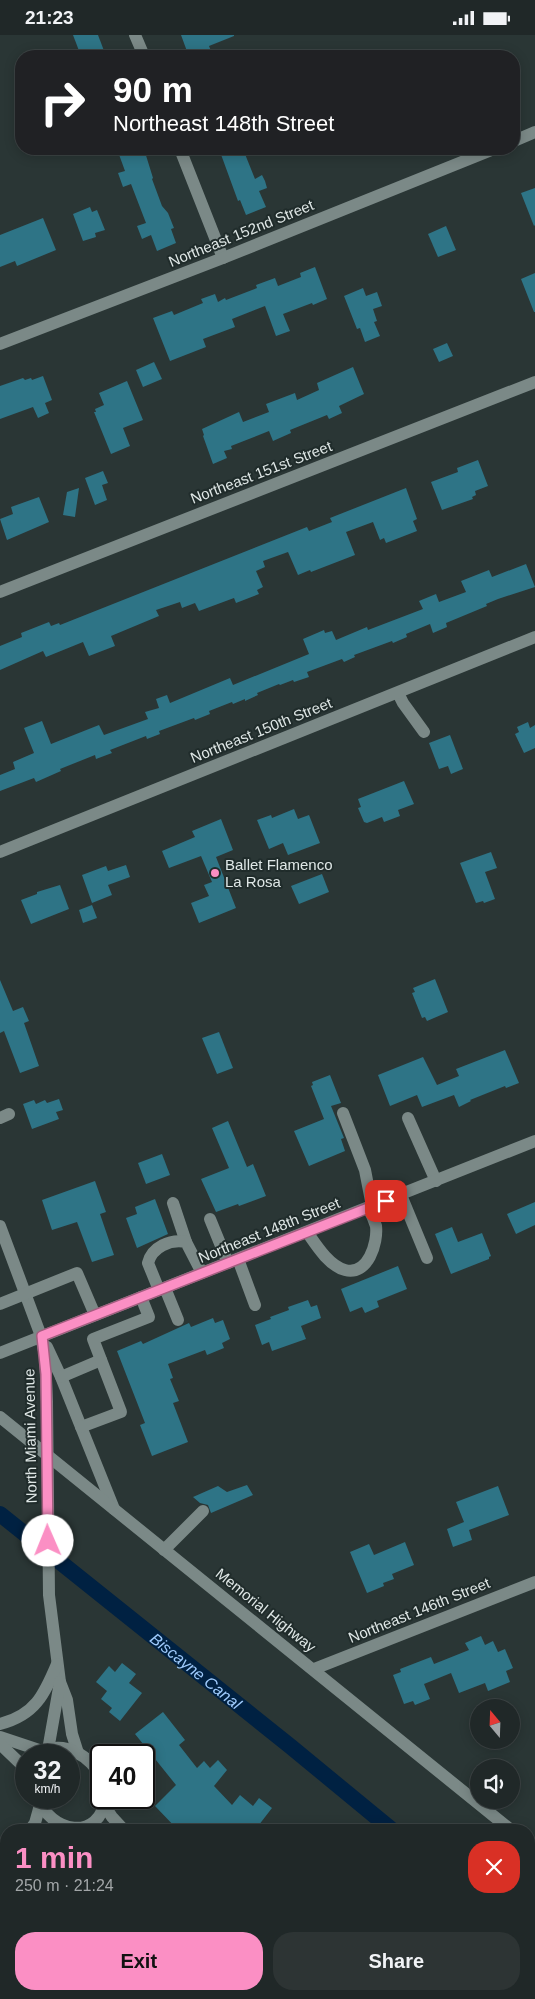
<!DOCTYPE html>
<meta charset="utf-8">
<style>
body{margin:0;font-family:Helvetica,sans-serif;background:#2d3434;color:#f1f3f6;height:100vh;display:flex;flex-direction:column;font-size:19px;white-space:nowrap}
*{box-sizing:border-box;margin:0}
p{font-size:16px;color:#a2a6a8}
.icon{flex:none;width:28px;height:28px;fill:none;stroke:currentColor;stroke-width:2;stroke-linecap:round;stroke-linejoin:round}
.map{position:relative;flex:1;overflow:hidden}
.details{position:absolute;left:0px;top:1789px;width:535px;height:176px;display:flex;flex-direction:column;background:#202828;border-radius:20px 20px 0 0;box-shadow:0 2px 12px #0003,0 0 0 1px #3d4445}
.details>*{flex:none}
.banner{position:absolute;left:15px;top:15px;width:505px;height:105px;border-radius:20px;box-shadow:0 2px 12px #0003,0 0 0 1px #3d4445;background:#202124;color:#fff;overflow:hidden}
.needle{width:32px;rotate:341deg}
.buttons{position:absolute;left:470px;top:1664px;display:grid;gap:10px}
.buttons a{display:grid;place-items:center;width:50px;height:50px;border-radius:50%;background:#202828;box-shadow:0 2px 12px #0003,0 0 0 1px #3d4445;font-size:25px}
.speed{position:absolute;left:15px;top:1709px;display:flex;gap:10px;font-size:25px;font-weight:700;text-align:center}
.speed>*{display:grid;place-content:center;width:65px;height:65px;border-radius:50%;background:#202828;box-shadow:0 2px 12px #0003,0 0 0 1px #3d4445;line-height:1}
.speed small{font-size:12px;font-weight:400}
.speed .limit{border:2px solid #111;border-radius:8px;background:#fff;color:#111}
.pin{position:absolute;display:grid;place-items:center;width:42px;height:42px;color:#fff;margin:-21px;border-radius:10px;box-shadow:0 2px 8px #0006}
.me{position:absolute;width:55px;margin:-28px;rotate:359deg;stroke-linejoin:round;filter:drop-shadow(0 0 4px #0008)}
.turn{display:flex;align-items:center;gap:18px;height:105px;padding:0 15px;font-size:22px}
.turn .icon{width:65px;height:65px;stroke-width:2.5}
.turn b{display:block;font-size:35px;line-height:42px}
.round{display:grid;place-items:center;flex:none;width:52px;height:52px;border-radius:20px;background:#2d3434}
.summary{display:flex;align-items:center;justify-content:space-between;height:85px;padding:0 15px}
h1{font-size:30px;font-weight:700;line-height:38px;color:#fb8fc4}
.action{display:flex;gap:10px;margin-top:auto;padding:10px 15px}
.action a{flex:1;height:58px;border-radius:20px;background:#fb8fc4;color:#111;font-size:20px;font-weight:700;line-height:58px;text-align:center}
.action a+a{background:#2d3434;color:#f1f3f6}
.status{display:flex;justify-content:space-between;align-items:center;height:35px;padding:0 25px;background:#202828;direction:ltr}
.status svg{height:14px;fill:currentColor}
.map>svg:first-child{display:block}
</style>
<div class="status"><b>21:23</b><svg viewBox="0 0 49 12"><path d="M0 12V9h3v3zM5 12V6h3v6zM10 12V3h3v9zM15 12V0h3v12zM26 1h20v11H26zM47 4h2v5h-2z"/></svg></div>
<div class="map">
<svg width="535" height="1964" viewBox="0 0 535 1964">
<rect width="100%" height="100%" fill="#2a3635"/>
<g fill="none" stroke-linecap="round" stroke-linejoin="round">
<g stroke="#002142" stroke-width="16">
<path id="s1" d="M 0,1479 L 290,1711 L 392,1795"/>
<path d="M 529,1908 L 535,1913"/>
</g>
</g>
<g fill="#2e7486">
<path d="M 73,0 L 98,0 L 106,21 L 81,21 Z"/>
<path d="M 181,0 L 234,0 L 234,1 L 209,11 L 213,21 L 191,21 L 190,18 L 188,19 Z"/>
<path d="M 117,114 L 144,114 L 153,143 L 152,144 L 162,171 L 168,178 L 174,193 L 171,194 L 176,208 L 157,216 L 151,200 L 142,204 L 137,191 L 146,188 L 131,149 L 123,152 L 118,138 L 125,136 Z"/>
<path d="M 219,114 L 243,114 L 255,144 L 262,140 L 265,146 L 267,153 L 259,156 L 266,172 L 246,180 L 240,165 L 238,166 Z"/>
<path d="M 535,153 L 535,190 L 534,191 L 521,158 Z"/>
<path d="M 90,172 L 92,177 L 97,175 L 105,195 L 95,198 L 96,202 L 83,206 L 73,179 Z"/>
<path d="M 43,183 L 56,215 L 17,231 L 15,226 L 0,232 L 0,200 Z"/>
<path d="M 446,191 L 456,215 L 438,222 L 428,199 Z"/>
<path d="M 315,232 L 327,264 L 313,270 L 312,268 L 283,279 L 290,296 L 276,301 L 265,271 L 232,284 L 235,292 L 203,304 L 206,312 L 170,326 L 153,283 L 172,276 L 174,280 L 203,268 L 201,264 L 215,259 L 218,267 L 225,263 L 226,265 L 257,253 L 256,250 L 275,243 L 278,251 L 301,242 L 300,238 Z"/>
<path d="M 535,238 L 535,277 L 534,277 L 521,244 Z"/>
<path d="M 363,253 L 366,261 L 377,257 L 382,271 L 373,274 L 377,286 L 374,287 L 380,301 L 365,307 L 360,293 L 357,294 L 344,261 Z"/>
<path d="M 447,308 L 453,321 L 439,327 L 433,314 Z"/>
<path d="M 154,327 L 162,344 L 143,352 L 136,335 Z"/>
<path d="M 353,332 L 364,359 L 339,371 L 342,378 L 329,384 L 327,380 L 290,395 L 291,398 L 273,406 L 269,396 L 231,411 L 232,414 L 224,416 L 227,423 L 213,429 L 203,401 L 204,400 L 202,394 L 239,377 L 243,387 L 269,377 L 266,369 L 295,358 L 297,365 L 319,355 L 317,348 Z"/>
<path d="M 43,341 L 52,365 L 45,368 L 49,378 L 38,383 L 33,372 L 0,384 L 0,351 L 23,343 L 25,345 L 31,343 L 32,345 Z"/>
<path d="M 127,346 L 143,385 L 123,393 L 130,411 L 111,419 L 94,377 L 96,377 L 95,374 L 104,370 L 99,358 Z"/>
<path d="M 478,425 L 488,451 L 475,456 L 476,460 L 472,462 L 473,464 L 442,475 L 431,447 L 458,437 L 457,433 Z"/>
<path d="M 103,436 L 108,448 L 102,450 L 107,465 L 95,470 L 85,443 Z"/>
<path d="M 79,453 L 75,482 L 63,480 L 67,457 Z"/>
<path d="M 406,453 L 417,484 L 413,486 L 417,496 L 386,508 L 384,503 L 380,505 L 373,487 L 346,497 L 355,520 L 311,537 L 310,535 L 298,540 L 288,517 L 263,526 L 265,532 L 256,536 L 263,552 L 257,555 L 259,559 L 236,568 L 234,563 L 199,576 L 195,568 L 182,573 L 180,567 L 156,575 L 159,581 L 111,601 L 115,611 L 89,621 L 83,607 L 46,622 L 43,616 L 0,635 L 0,611 L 22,602 L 21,598 L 49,587 L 51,591 L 59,588 L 60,590 L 307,492 L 309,496 L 332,487 L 330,483 Z"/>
<path d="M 39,462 L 49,487 L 7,505 L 0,484 L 13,479 L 11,472 Z"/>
<path d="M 526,529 L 535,552 L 498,564 L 486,569 L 487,571 L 446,588 L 447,592 L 433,598 L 430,589 L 406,599 L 407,602 L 393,608 L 392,606 L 354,620 L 355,622 L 344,627 L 342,624 L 307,637 L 309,642 L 294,647 L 293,645 L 280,650 L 279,649 L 257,658 L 258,660 L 245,666 L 245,664 L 233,669 L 232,667 L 209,676 L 210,679 L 195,685 L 194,683 L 159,696 L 160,699 L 147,704 L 146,701 L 110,715 L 112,718 L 96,724 L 95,720 L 60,734 L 61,736 L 36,747 L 34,743 L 0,756 L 0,740 L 15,734 L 13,727 L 34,718 L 24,693 L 42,686 L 51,709 L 99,690 L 104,700 L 148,684 L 145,677 L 159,673 L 156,664 L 167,660 L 170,668 L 230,643 L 233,650 L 309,619 L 303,604 L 324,595 L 325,598 L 332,596 L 336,605 L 367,592 L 368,595 L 423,574 L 419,566 L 436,559 L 439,567 L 466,557 L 461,546 L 489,535 L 492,542 Z"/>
<path d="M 528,687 L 530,693 L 535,690 L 535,713 L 524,718 L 515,699 L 519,697 L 517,692 Z"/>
<path d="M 450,700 L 463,734 L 451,739 L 448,731 L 439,734 L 429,708 Z"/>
<path d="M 404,746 L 414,769 L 398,775 L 400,781 L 384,787 L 382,782 L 367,788 L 364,787 L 358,773 L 361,772 L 358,764 Z"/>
<path d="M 294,774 L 298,784 L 309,780 L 320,808 L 288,820 L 283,808 L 269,814 L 257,785 L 271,780 L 272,783 Z"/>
<path d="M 221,784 L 233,815 L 216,822 L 236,873 L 199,888 L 191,868 L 209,861 L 204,850 L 212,847 L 201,821 L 169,833 L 162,816 L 195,802 L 192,796 Z"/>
<path d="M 491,817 L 497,833 L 485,837 L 495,864 L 484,868 L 483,866 L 476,868 L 460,828 Z"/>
<path d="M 126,830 L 130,842 L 108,850 L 112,860 L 92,868 L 82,840 L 106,831 L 108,836 Z"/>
<path d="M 322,839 L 329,857 L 299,869 L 291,851 Z"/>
<path d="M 60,850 L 69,874 L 31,889 L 21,865 L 37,859 L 37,857 Z"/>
<path d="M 92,870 L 97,883 L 83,888 L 79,875 Z"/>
<path d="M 435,944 L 448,977 L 427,986 L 425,982 L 422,983 L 412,958 L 415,957 L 413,953 Z"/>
<path d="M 0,945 L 13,976 L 23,972 L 29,986 L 24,988 L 39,1031 L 20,1038 L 4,996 L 0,998 Z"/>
<path d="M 219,997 L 233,1033 L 217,1039 L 202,1003 Z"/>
<path d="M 505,1015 L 519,1048 L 506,1053 L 505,1051 L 470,1065 L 471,1066 L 459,1072 L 454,1060 L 422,1072 L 417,1060 L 390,1071 L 378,1040 L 423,1022 L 437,1050 L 459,1041 L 456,1034 Z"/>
<path d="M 330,1040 L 341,1068 L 331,1071 L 344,1103 L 341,1104 L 345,1116 L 309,1131 L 294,1096 L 324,1084 L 311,1051 L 313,1050 L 312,1047 Z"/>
<path d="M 59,1064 L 63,1075 L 56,1077 L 59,1084 L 32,1094 L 23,1069 L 34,1065 L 36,1069 L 45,1065 L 47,1068 Z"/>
<path d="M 228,1086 L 247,1132 L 253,1129 L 266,1161 L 239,1171 L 238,1169 L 216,1177 L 201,1144 L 229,1133 L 212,1093 Z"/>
<path d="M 162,1119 L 170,1140 L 146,1149 L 138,1128 Z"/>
<path d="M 95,1146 L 106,1177 L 100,1179 L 114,1220 L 92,1227 L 77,1187 L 52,1195 L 42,1165 Z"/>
<path d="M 155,1164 L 168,1199 L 137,1213 L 126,1183 L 137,1179 L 135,1172 Z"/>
<path d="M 535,1167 L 535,1190 L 516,1199 L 507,1179 Z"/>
<path d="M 452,1192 L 458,1207 L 482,1198 L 491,1221 L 489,1222 L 489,1224 L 451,1239 L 435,1199 Z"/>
<path d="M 398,1231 L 407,1254 L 377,1266 L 379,1272 L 365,1278 L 362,1272 L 350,1277 L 341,1254 Z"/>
<path d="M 308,1265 L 311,1272 L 317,1270 L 321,1283 L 301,1291 L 306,1304 L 272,1316 L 269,1307 L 262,1310 L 255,1290 L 271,1284 L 270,1282 L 289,1275 L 288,1272 Z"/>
<path d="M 213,1283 L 215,1288 L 223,1285 L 230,1304 L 222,1308 L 224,1313 L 207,1320 L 205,1315 L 168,1329 L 173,1343 L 170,1344 L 179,1366 L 173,1368 L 188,1407 L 152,1421 L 140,1390 L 145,1388 L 117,1316 L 141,1306 L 143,1309 L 189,1288 L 191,1292 Z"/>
<path d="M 247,1450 L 253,1460 L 211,1478 L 208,1470 L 200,1468 L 193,1462 L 218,1451 L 227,1457 Z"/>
<path d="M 498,1451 L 509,1480 L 469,1495 L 472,1505 L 453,1512 L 447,1494 L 464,1487 L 456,1467 Z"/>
<path d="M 405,1507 L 414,1530 L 392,1539 L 394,1544 L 383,1548 L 384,1551 L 367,1558 L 350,1517 L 369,1509 L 374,1520 Z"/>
<path d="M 481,1601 L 485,1610 L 493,1606 L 498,1617 L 505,1614 L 513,1633 L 506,1636 L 510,1647 L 488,1656 L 485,1648 L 459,1658 L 451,1638 L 424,1649 L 430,1664 L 415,1670 L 413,1666 L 404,1669 L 393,1640 L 401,1637 L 400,1634 L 431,1622 L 434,1629 L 469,1615 L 465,1608 Z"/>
<path d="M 122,1628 L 136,1639 L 129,1648 L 142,1658 L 120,1686 L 109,1677 L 112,1673 L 101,1664 L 107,1656 L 96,1647 L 109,1631 L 115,1637 Z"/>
<path d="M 163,1677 L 185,1705 L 179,1710 L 197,1733 L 204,1726 L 210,1733 L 218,1725 L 227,1735 L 214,1751 L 232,1770 L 240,1760 L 253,1771 L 259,1763 L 272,1773 L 255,1795 L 178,1795 L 155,1771 L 176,1750 L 135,1699 Z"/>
</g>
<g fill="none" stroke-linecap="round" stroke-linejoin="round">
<g stroke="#7b8987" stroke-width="12">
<path d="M 135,0 L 144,21"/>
<path d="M 514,106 L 535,97"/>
<path d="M 180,114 L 223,223"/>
<path d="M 0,309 L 223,223 L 494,114"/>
<path d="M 0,557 L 535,347"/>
<path d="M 398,658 L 403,668 L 424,697"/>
<path d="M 0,817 L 535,602"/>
<path d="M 343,1078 L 365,1135 L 372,1171"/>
<path d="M 0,1083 L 9,1079"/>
<path d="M 408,1083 L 436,1146"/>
<path d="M 401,1160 L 427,1223"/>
<path d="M 173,1168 L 186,1207"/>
<path d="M 210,1184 L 228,1228"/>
<path d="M 0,1191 L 41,1301 L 45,1321 L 47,1367 L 49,1560 L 60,1647 L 67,1665 L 72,1699 L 78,1718"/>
<path d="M 307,1197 C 316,1210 329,1231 345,1235 C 368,1241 378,1208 376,1191 C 374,1185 371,1178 368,1173"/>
<path d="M 238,1224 L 255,1270"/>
<path d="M 165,1253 L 178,1285"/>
<path d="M 159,1255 L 148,1228 C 152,1212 170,1204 186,1207 L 202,1238"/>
<path d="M 0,1269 L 77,1238 L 95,1280"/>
<path d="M 47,1312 L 61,1342 L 114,1474"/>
<path d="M 0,1318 L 535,1106"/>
<path d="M 61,1342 L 101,1325"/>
<path d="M 0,1382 L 511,1795"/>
<path d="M 81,1392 L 121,1377 L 93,1304 L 149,1282 L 141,1262"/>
<path d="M 164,1515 L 203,1476"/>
<path d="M 314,1634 L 535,1547"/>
<path d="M 0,1689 C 35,1680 44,1660 57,1629"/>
<path d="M 0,1702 L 45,1717"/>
<path d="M 0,1709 L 26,1734"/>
<path d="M 48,1715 L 60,1647"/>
<path d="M 41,1720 C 60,1701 93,1723 101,1742"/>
<path d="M 38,1762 C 49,1798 100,1808 106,1762"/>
<path d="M 104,1770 L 112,1782 L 124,1795"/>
<path d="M 30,1795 L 35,1788 L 40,1770"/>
<path d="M 529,1810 L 535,1815"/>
<path d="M 0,1825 L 6,1822"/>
<path d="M 284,1959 L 288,1964"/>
<path d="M 299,1959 L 308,1964"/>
</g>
</g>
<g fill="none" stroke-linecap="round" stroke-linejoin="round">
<defs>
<path id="route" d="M 48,1506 L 46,1339 L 42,1301 L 386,1166"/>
</defs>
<use href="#route" stroke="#a35d7f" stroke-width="12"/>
<use href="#route" stroke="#fb8fc4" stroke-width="9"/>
</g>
<circle fill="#fb8fc4" stroke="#202c2b" stroke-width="2" cx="215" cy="838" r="5"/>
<g text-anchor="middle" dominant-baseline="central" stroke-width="4" stroke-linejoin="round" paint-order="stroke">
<g font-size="15" fill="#dfe7e6" stroke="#202c2b">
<text transform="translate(241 198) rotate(-22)">Northeast 152nd Street</text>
<text transform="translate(261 437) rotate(-21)">Northeast 151st Street</text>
<text transform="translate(261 695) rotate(-22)">Northeast 150th Street</text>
<text transform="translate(269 1195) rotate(-22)">Northeast 148th Street</text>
<text transform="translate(30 1401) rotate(-91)">North Miami Avenue</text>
<text transform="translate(266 1575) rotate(39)">Memorial Highway</text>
<text transform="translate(419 1575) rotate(-22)">Northeast 146th Street</text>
</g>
<g font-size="15" fill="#dfe7e6" stroke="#202c2b" text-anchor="start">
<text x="225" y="829">Ballet Flamenco<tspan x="225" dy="17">La Rosa</tspan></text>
</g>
<g font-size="16" font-style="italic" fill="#9ecafb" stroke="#202c2b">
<text stroke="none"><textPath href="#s1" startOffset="251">Biscayne Canal</textPath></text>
</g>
</g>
</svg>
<div class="buttons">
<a><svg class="needle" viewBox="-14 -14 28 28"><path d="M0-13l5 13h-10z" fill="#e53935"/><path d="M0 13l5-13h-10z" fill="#a2a6a8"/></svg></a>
<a><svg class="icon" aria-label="sound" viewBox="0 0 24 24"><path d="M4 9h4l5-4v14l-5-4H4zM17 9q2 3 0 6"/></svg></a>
</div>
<div class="speed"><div>32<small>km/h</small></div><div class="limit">40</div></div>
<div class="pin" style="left:386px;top:1166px;background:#d93025"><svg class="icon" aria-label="arrive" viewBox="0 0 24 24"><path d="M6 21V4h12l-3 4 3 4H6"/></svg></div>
<svg class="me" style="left:48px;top:1506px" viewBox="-20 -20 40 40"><circle r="19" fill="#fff"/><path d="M0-13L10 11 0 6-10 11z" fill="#fb8fc4"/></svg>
<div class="banner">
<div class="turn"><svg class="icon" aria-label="right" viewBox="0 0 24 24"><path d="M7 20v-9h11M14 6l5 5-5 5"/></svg><div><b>90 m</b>Northeast 148th Street</div></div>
</div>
<section class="details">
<div class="summary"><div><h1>1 min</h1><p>250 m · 21:24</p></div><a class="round" style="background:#d93025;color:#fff"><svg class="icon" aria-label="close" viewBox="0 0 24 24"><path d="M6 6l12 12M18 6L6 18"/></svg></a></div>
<div class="action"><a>Exit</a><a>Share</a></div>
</section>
</div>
